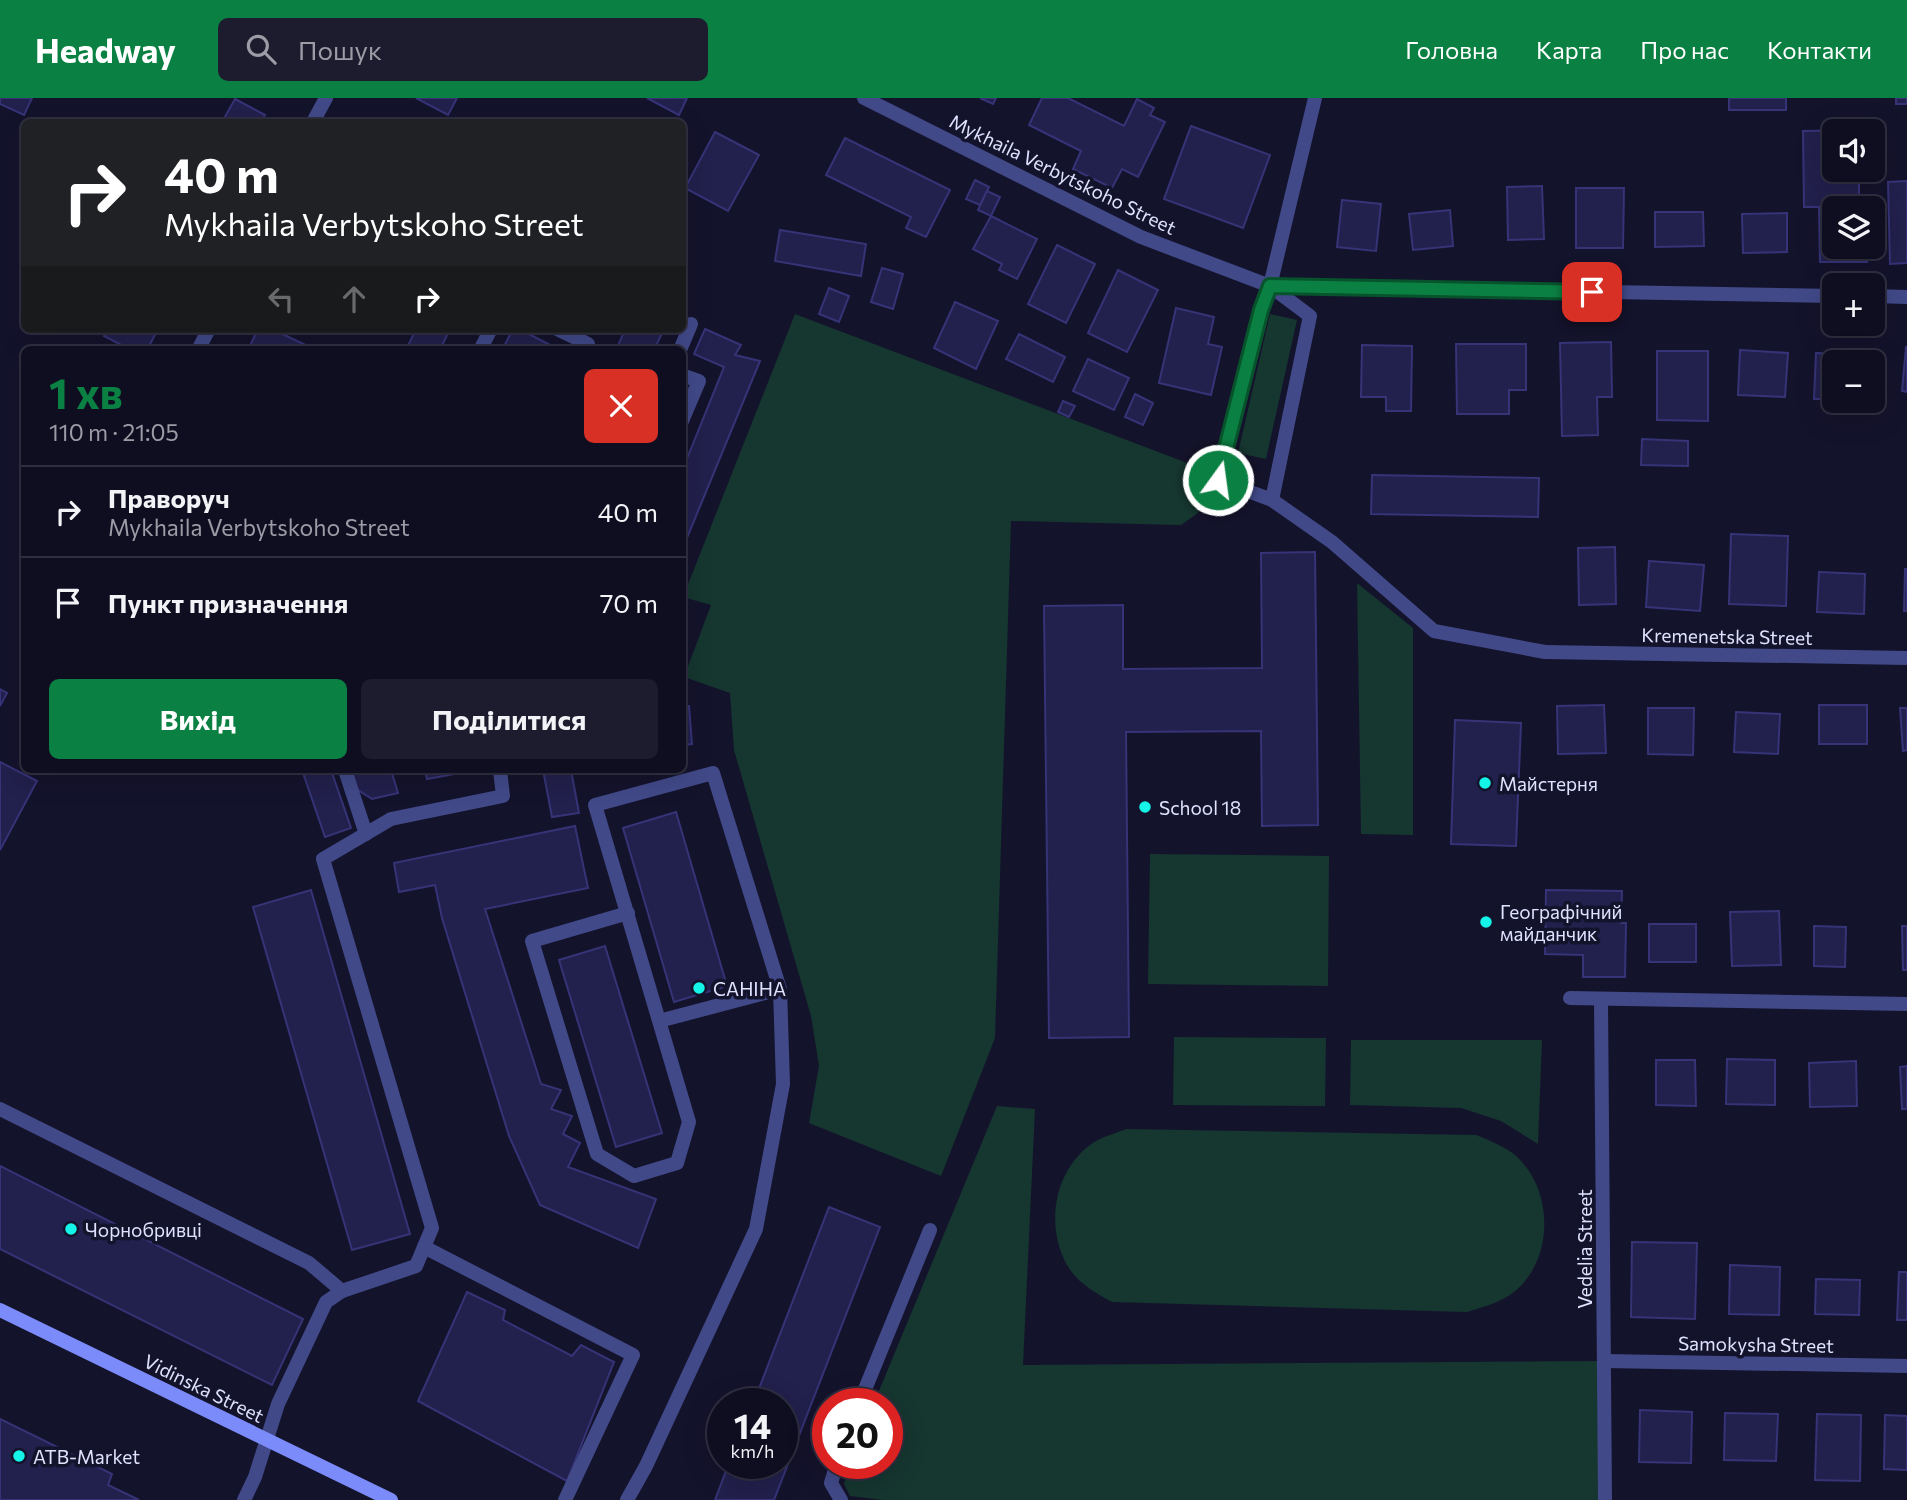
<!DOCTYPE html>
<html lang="uk">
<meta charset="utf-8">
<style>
body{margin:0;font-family:Commissioner,sans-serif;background:#1d1c2e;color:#f1f3f6;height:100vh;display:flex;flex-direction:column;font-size:26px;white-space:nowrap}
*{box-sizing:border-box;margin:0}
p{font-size:23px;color:#9b9ca5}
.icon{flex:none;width:38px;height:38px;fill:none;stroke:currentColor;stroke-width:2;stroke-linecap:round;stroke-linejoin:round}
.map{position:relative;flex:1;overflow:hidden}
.panel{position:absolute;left:21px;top:248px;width:665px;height:427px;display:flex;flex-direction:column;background:#0f0e21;border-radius:10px;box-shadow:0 7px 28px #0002,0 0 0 2px #2f2e3f}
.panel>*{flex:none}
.guide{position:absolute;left:21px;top:21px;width:665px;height:214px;border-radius:10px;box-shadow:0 7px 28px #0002,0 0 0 2px #2f2e3f;background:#202124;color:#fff;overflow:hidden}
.tools{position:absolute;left:1822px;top:21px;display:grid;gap:14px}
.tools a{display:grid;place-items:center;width:63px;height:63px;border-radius:10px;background:#0f0e21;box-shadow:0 7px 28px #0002,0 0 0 2px #2f2e3f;font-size:35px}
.speed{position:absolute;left:707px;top:1290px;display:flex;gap:14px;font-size:35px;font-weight:700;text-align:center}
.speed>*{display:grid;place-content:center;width:91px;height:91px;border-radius:50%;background:#0f0e21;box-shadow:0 7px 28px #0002,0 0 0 2px #2f2e3f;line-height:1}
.speed small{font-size:18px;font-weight:400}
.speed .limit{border:10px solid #d22;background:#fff;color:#111}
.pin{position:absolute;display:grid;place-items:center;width:60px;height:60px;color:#fff;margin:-30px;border-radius:14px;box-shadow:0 4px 10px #0006}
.me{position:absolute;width:77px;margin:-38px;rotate:14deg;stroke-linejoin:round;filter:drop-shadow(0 0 5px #0008)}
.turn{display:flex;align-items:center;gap:24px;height:147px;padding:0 28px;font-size:32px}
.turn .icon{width:91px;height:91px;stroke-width:2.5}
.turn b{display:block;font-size:49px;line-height:60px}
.lanes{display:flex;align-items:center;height:66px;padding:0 28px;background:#0003;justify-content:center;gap:35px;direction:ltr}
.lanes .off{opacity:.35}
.round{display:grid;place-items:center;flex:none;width:74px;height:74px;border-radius:10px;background:#1d1c2e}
.overview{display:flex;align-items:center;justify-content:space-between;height:119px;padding:0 28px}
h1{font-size:42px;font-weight:700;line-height:52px;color:#0b8043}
.action{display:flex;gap:14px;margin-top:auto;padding:14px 28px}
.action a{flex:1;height:80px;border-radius:10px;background:#0b8043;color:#fff;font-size:28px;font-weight:700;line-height:80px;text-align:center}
.action a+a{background:#1d1c2e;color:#f1f3f6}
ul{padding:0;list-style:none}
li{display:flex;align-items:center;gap:21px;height:91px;padding:0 28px;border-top:2px solid #2f2e3f}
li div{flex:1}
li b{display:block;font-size:26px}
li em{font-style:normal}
header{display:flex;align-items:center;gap:42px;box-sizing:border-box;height:98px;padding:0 35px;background:#0b8043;color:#fff}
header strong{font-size:33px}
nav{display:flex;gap:38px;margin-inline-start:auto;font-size:24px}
.search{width:490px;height:63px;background:#1d1c2e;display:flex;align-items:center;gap:18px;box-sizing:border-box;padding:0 24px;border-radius:10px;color:#9b9ca5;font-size:26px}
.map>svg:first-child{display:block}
</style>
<header>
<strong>Headway</strong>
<div class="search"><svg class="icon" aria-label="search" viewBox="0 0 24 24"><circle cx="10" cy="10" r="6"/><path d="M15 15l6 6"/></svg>Пошук</div>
<nav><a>Головна</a><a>Карта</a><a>Про нас</a><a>Контакти</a></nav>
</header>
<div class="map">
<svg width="1907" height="1402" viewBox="0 0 1907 1402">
<rect width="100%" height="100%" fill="#14132c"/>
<g fill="#163630">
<path d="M 795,216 L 1211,374 L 1198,415 L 1181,427 L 1011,423 L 995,940 L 941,1078 L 809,1025 L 819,968 L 811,918 L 734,652 L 730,595 L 684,579 L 711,507 L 683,499 Z"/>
<path d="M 1270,216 L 1297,222 L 1266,361 L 1238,355 Z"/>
<path d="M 1357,485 L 1413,530 L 1413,737 L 1361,736 Z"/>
<path d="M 1150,756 L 1329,758 L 1328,888 L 1148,886 Z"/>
<path d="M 1174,939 L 1326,940 L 1325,1008 L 1173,1007 Z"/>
<path d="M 1351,942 L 1542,942 L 1538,1046 L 1501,1023 L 1461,1010 L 1350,1007 Z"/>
<path d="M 997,1008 L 1035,1011 L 1023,1267 L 1599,1263 L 1600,1402 L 883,1402 L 850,1398 L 844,1386 L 850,1365 L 887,1365 L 887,1306 L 874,1305 Z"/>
<path d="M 1126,1031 L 1476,1037 C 1493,1044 1510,1050 1522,1064 C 1557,1103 1551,1176 1503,1201 C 1492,1207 1479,1210 1467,1214 L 1112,1204 C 1096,1195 1077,1185 1067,1167 C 1044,1126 1055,1068 1096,1043 C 1105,1038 1117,1035 1126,1031 Z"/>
</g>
<g fill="#22204c" stroke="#363377" stroke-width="2">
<path d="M 0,0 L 32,0 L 24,17 L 0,6 Z"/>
<path d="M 416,0 L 457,0 L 448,17 Z"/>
<path d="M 647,0 L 687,0 L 679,17 Z"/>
<path d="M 980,0 L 996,0 L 993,6 Z"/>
<path d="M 1042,0 L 1068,0 L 1124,28 L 1137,1 L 1154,10 L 1150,17 L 1165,24 L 1138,79 L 1122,71 L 1112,90 L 1073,71 L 1081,53 L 1029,27 Z"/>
<rect x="1729" y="0" width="57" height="12"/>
<rect x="1896" y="0" width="11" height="6"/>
<path d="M 235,1 L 265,17 L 261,24 L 222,24 Z"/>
<path d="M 1191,28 L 1270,57 L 1243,130 L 1164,101 Z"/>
<path d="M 1858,32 L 1834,33 L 1834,72 L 1859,72 L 1859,99 L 1866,100 L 1866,110 L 1834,110 L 1834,149 L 1867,149 L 1867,164 L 1820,164 L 1819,109 L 1804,109 L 1803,33 Z"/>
<path d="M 715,34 L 759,57 L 728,113 L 685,90 Z"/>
<path d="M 845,40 L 950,92 L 926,139 L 906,130 L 911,119 L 826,77 Z"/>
<path d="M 975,82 L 989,89 L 980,107 L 966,101 Z"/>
<path d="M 1907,83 L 1907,165 L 1890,166 L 1888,84 Z"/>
<path d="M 1542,88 L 1544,141 L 1508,142 L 1507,89 Z"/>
<path d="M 1576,90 L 1624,90 L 1623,150 L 1576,150 Z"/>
<path d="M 987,93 L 1000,99 L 991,118 L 978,112 Z"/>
<path d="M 1342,102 L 1381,106 L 1376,153 L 1337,149 Z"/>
<path d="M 1450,112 L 1453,148 L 1413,152 L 1409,116 Z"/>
<path d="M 1655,114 L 1703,114 L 1704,148 L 1655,149 Z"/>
<path d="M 1787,115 L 1787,154 L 1743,155 L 1742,116 Z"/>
<path d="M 991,118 L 1037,141 L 1017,181 L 999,172 L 1002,166 L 973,151 Z"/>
<path d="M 780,132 L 866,146 L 861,178 L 775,163 Z"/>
<path d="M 1057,147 L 1095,166 L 1066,225 L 1028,206 Z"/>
<path d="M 882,170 L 903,176 L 893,211 L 871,204 Z"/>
<path d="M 1118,172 L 1158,192 L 1127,254 L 1088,235 Z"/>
<path d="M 829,190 L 849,198 L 839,224 L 819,216 Z"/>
<path d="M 955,204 L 998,223 L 976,271 L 934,250 Z"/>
<path d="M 1176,210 L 1214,219 L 1208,246 L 1222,249 L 1211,297 L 1159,285 Z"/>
<path d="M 107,231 L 158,231 L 147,252 L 131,252 L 104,238 Z"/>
<path d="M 258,231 L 272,231 L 312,250 L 311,252 L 248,252 Z"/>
<path d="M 416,231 L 450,231 L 440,252 L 406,252 Z"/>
<path d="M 513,231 L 519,231 L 560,252 L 502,252 Z"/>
<path d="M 617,231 L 664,231 L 654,252 L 616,252 L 624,234 Z"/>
<path d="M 705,231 L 741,247 L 735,257 L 760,263 L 682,452 L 682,373 L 724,269 L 694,256 Z"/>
<path d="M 1019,236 L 1065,259 L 1053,284 L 1006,261 Z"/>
<path d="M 1611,244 L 1612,299 L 1597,299 L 1598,337 L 1562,338 L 1560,245 Z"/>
<path d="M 1456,246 L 1526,246 L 1526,292 L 1509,292 L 1509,316 L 1457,316 Z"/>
<path d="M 1362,247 L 1412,248 L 1411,313 L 1386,313 L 1386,299 L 1361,299 Z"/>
<path d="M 1906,249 L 1907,249 L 1907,294 L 1902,293 Z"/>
<path d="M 1740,252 L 1788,255 L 1785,299 L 1738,297 Z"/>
<path d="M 1657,253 L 1708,253 L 1708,323 L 1657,322 Z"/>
<path d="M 1816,255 L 1870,257 L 1869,264 L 1834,264 L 1834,301 L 1814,301 Z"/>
<path d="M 1088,261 L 1129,280 L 1114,312 L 1073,293 Z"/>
<path d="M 1135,296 L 1153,305 L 1143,327 L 1125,319 Z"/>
<path d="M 1063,303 L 1075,308 L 1069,319 L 1058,314 Z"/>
<path d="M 1642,341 L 1688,343 L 1688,368 L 1641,367 Z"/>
<path d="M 1372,377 L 1539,380 L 1538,419 L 1371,416 Z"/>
<path d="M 1731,436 L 1788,438 L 1786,508 L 1729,506 Z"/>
<path d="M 1615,449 L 1616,506 L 1579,507 L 1578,450 Z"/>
<path d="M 1315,454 L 1318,727 L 1262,728 L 1261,633 L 1126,634 L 1129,939 L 1049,940 L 1044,508 L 1123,507 L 1123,571 L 1262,570 L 1261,455 Z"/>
<path d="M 1649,463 L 1704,467 L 1700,513 L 1646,509 Z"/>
<path d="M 1905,471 L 1907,471 L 1907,513 L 1904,513 Z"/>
<path d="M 1819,474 L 1865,476 L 1864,516 L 1817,514 Z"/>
<path d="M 0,591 L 7,595 L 0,608 Z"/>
<path d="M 1604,607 L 1606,655 L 1558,656 L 1557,608 Z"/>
<rect x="1819" y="607" width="48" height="39"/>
<path d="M 682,608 L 689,608 L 692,646 L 682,647 Z"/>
<path d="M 1648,610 L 1694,610 L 1693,657 L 1648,656 Z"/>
<path d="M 1900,610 L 1907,610 L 1907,652 L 1903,653 Z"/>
<path d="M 1736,614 L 1780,616 L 1778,656 L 1734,654 Z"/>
<path d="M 1455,622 L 1521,625 L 1516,748 L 1451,746 Z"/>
<path d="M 0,664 L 37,683 L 0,752 Z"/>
<path d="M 302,672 L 331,672 L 351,730 L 325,739 Z"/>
<path d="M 349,672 L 391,672 L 398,695 L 372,701 L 355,690 Z"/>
<path d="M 425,672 L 476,672 L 427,681 Z"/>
<path d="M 543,672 L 571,672 L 579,715 L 552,719 Z"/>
<path d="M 676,714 L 727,888 L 674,904 L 623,730 Z"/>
<path d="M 575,728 L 588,790 L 485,811 L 541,986 L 561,992 L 551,1011 L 572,1018 L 563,1036 L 580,1045 L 568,1069 L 656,1101 L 638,1150 L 540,1107 L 509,1038 L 442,820 L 435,787 L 399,794 L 394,765 Z"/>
<path d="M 311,792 L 410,1136 L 352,1152 L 253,809 Z"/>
<path d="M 1546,792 L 1622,793 L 1621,825 L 1626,825 L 1625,879 L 1583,879 L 1583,857 L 1545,856 Z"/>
<path d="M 1779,813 L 1781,867 L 1732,868 L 1730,814 Z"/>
<rect x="1649" y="826" width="47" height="38"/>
<path d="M 1814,828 L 1846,829 L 1845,869 L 1814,868 Z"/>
<path d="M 1902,828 L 1907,828 L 1907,872 L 1903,872 Z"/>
<path d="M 605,848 L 662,1035 L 616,1049 L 559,862 Z"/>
<path d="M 1727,961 L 1775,962 L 1775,1007 L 1726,1006 Z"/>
<path d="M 1656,962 L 1695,962 L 1696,1008 L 1656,1007 Z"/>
<path d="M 1856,963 L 1857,1008 L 1810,1009 L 1809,965 Z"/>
<path d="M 1907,968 L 1907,1011 L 1902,1011 L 1900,969 Z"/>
<path d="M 0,1068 L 303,1221 L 272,1287 L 0,1151 Z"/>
<path d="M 829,1109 L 880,1129 L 774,1402 L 715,1402 L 729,1365 L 782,1365 L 782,1306 L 753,1306 Z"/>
<path d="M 1632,1144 L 1697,1145 L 1695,1221 L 1631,1219 Z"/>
<path d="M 1730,1167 L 1780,1169 L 1779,1217 L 1729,1216 Z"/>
<path d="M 1899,1174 L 1907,1174 L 1907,1222 L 1897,1222 Z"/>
<path d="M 1816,1181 L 1860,1182 L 1859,1217 L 1815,1216 Z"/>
<path d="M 467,1194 L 505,1212 L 503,1222 L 572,1258 L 581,1247 L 614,1264 L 567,1383 L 418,1303 Z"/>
<path d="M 1640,1312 L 1692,1314 L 1691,1365 L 1639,1364 Z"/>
<path d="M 1725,1315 L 1778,1316 L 1776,1363 L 1724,1362 Z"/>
<path d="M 1817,1316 L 1861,1317 L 1860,1383 L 1815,1382 Z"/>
<path d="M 1885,1317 L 1907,1318 L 1907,1372 L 1884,1371 Z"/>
<path d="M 0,1321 L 112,1376 L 108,1387 L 139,1402 L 0,1402 Z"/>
</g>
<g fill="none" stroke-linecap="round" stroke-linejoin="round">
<g stroke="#414988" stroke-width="14">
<path d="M 1270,188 L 1310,218 L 1272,402 L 1218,382 L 1261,212 Z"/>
<path d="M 557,231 L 588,246 L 585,252"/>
<path d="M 480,252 L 491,231"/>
<path d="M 680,252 L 691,226"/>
<path d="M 682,277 L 699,283 L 682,323"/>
<path d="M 1272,402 L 1332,444 L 1434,533 L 1545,554"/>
<path d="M 345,672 L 366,736"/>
<path d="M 628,815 L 532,843 L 597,1056 L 634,1078 L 677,1065 L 689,1024 L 595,707 L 713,675 L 780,891 L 659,923"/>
<path d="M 0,1011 L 309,1165 L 342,1193 L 416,1168 L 432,1130 L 323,761 L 391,721 L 503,698 L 500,672"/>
<path d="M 424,1149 L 633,1257 L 565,1402"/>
<path d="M 859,1306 L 930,1132"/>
<path d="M 837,1365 L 831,1385 L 841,1402"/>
<path d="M 244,1402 L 255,1379 L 278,1306 L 326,1204 L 342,1193"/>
<path d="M 627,1402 L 646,1368 L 756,1131 L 783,986 L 780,891"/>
</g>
<g stroke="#414988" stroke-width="14">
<path d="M 864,0 L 1141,139 L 1270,188 L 1834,198"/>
<path d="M 313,24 L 326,0"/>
<path d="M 1270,188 L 1315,0"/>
<path d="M 1872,198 L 1907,199"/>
<path d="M 198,252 L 209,231"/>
<path d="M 1545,554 L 1907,560"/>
<path d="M 1570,900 L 1907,906"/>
<path d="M 1601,901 L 1605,1402"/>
<path d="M 1604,1263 L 1907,1268"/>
</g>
<path stroke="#7b8bf9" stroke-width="14" d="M 0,1212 L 391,1402"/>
</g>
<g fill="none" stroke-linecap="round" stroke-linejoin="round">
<defs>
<path id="route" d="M 1218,382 L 1261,212 L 1270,188 L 1592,194"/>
</defs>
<use href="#route" stroke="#07532c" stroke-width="18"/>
<use href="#route" stroke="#0b8043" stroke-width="12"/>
</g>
<g fill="#15f4e8" stroke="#14132c" stroke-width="2.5">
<circle cx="1485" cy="685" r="7"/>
<circle cx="1145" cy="709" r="7"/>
<circle cx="1486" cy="824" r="7"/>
<circle cx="699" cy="890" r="7"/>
<circle cx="71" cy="1131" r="7"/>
<circle cx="19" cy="1358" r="7"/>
</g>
<g text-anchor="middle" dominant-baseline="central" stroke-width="7" stroke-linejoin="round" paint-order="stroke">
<g font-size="19" fill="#dfe1fe" stroke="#14132c">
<text transform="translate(1063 76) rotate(26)">Mykhaila Verbytskoho Street</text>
<text transform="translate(1727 538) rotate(1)">Kremenetska Street</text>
<text transform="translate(1584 1151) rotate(-90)">Vedelia Street</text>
<text transform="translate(1756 1246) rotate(1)">Samokysha Street</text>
<text transform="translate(204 1290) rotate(26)">Vidinska Street</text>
</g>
<g font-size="19" fill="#dfe1fe" stroke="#14132c" text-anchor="start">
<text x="1499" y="685">Майстерня</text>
<text x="1159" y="709">School 18</text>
<text x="1500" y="813">Географічний<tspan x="1500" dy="22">майданчик</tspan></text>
<text x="713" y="890">САНІНА</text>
<text x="85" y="1131">Чорнобривці</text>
<text x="33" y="1358">ATB-Market</text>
</g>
</g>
</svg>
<div class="tools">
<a><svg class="icon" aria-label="sound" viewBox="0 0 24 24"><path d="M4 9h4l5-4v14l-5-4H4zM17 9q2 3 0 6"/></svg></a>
<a><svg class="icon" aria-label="layers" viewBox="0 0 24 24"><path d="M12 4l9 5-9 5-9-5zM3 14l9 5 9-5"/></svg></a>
<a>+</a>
<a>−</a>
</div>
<div class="speed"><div>14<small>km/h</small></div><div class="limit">20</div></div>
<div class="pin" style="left:1592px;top:194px;background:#d93025"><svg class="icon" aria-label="arrive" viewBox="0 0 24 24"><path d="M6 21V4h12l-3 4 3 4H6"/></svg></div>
<svg class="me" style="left:1218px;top:382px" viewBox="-20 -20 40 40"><circle r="17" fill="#0b8043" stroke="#fff" stroke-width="3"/><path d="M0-11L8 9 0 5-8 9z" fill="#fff"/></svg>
<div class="guide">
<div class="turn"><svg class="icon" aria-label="right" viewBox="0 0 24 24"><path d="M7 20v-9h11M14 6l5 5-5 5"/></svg><div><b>40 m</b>Mykhaila Verbytskoho Street</div></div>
<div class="lanes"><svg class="icon off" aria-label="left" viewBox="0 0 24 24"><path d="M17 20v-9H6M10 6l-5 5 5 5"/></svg><svg class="icon off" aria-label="ahead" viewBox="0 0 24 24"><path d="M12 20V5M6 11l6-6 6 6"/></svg><svg class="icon" aria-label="right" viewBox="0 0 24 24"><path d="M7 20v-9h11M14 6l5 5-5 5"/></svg></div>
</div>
<section class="panel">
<div class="overview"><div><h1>1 хв</h1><p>110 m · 21:05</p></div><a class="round" style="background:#d93025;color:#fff"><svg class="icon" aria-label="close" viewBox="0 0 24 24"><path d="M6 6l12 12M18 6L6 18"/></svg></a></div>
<ul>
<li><svg class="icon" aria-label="right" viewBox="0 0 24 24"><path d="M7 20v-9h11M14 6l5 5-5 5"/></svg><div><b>Праворуч</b><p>Mykhaila Verbytskoho Street</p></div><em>40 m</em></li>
<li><svg class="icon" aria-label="arrive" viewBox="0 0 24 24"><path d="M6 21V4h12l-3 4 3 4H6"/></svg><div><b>Пункт призначення</b></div><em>70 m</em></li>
</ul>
<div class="action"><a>Вихід</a><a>Поділитися</a></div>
</section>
</div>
